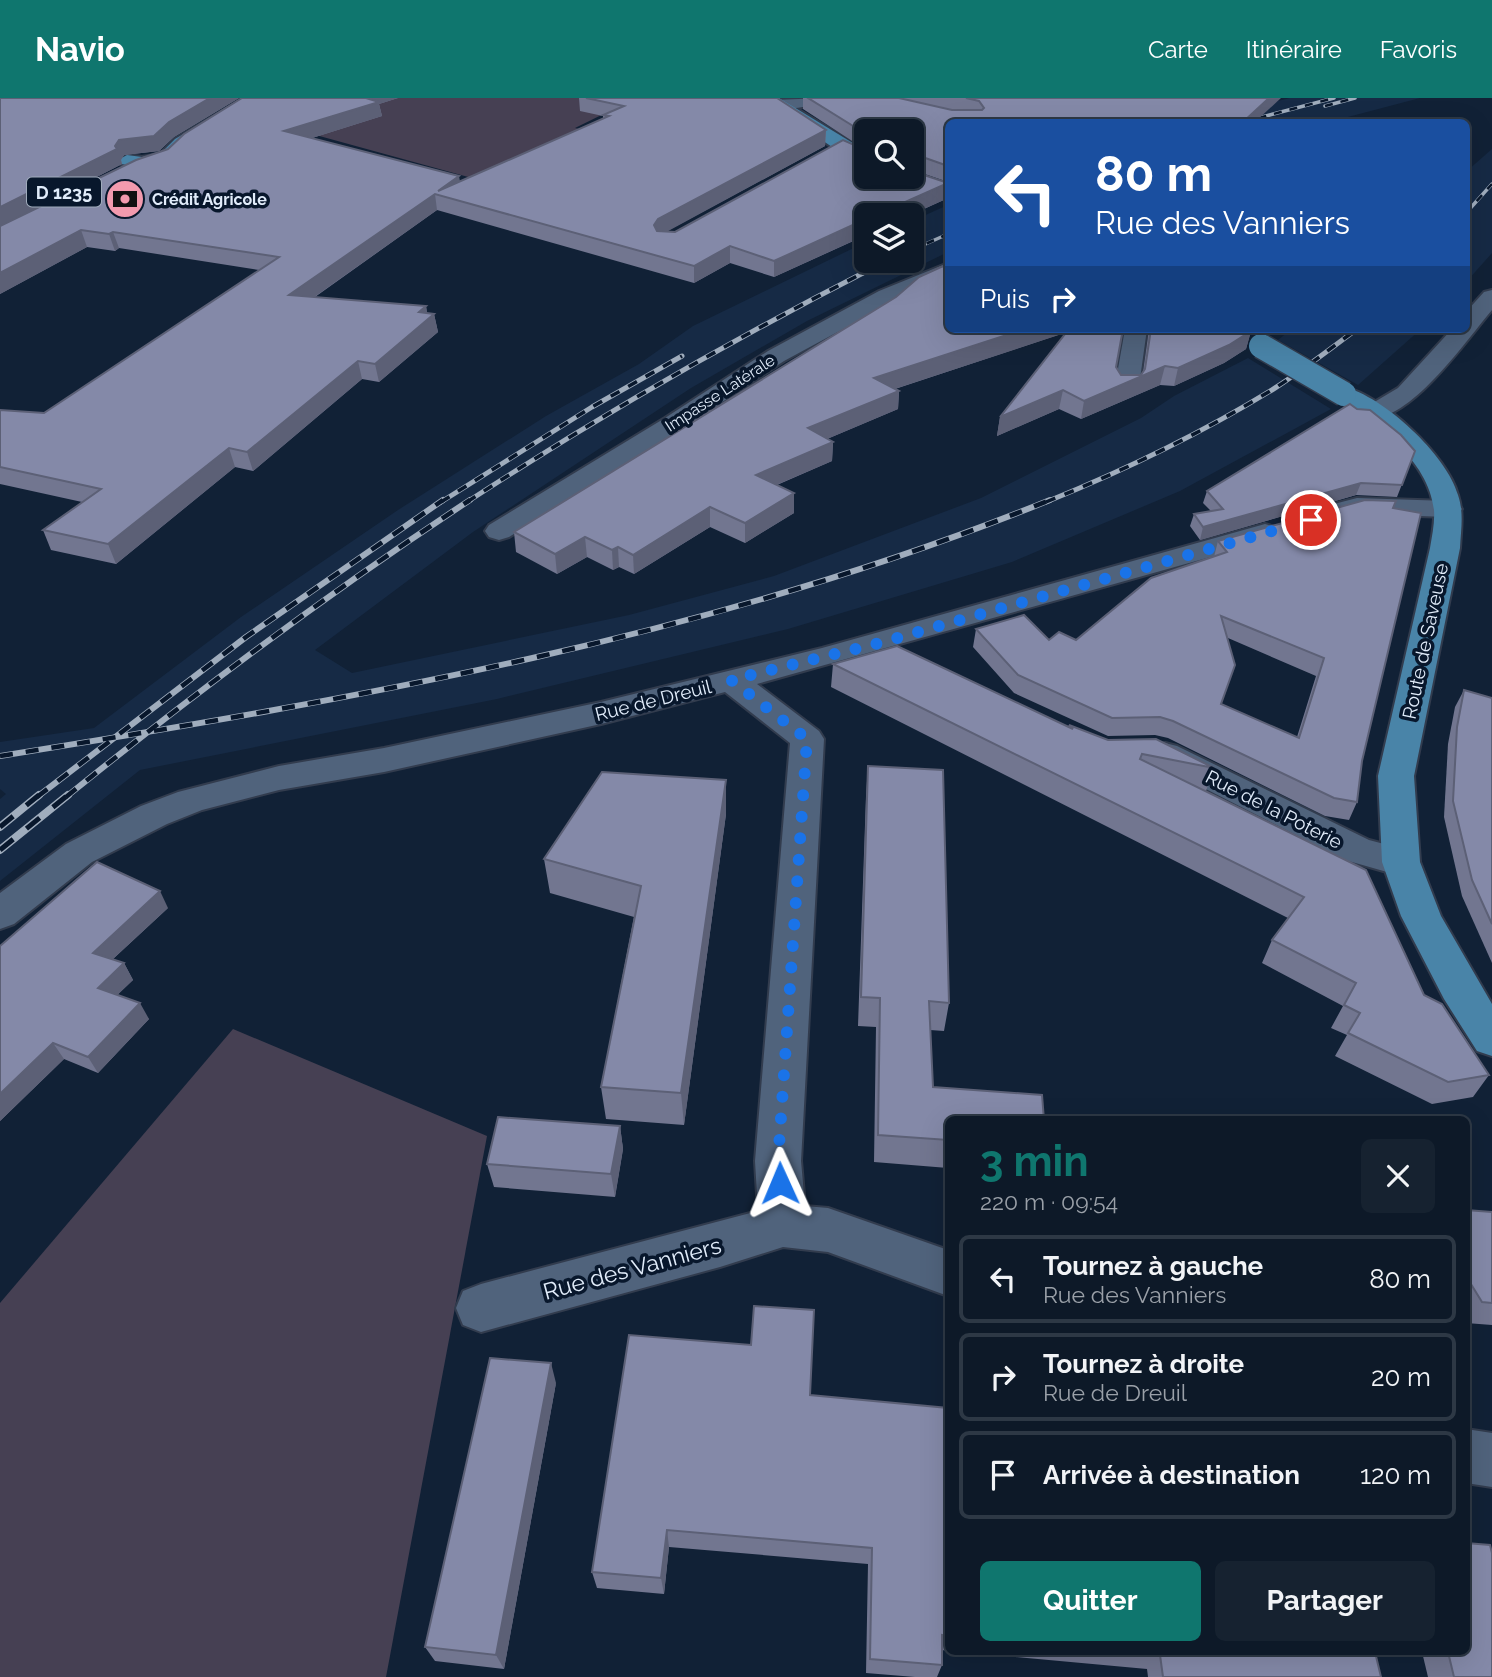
<!DOCTYPE html>
<html lang="fr">
<meta charset="utf-8">
<style>
body{margin:0;font-family:Raleway,sans-serif;background:#162230;color:#f1f3f6;height:100vh;display:flex;flex-direction:column;font-size:26px;white-space:nowrap}
*{box-sizing:border-box;margin:0}
p{font-size:23px;color:#9aa0a8}
.icon{flex:none;width:38px;height:38px;fill:none;stroke:currentColor;stroke-width:2;stroke-linecap:round;stroke-linejoin:round}
.map{position:relative;flex:1;overflow:hidden}
.panel{position:absolute;left:945px;top:1018px;width:525px;height:539px;display:flex;flex-direction:column;background:#0d1928;border-radius:10px;box-shadow:0 7px 28px #0002,0 0 0 2px #2d3845}
.panel>*{flex:none}
.hud{position:absolute;left:945px;top:21px;width:525px;height:214px;border-radius:10px;box-shadow:0 7px 28px #0002,0 0 0 2px #2d3845;background:#1a4fa0;color:#fff;overflow:hidden}
.buttons{position:absolute;left:854px;top:21px;display:grid;gap:14px}
.buttons a{display:grid;place-items:center;width:70px;height:70px;border-radius:10px;background:#0d1928;box-shadow:0 7px 28px #0002,0 0 0 2px #2d3845;font-size:35px}
.pin{position:absolute;display:grid;place-items:center;width:60px;height:60px;color:#fff;margin:-30px;border:4px solid #fff;border-radius:50%;box-shadow:0 2px 7px #0007}
.me{position:absolute;width:77px;margin:-38px;rotate:359deg;stroke-linejoin:round;filter:drop-shadow(0 0 5px #0008)}
.turn{display:flex;align-items:center;gap:24px;height:147px;padding:0 35px;font-size:32px}
.turn .icon{width:91px;height:91px;stroke-width:2.5}
.turn b{display:block;font-size:49px;line-height:60px}
.then{display:flex;align-items:center;height:66px;padding:0 35px;background:#0003;gap:14px;font-size:26px}
.round{display:grid;place-items:center;flex:none;width:74px;height:74px;border-radius:10px;background:#162230}
.headline{display:flex;align-items:center;justify-content:space-between;height:119px;padding:0 35px}
h1{font-size:42px;font-weight:700;line-height:52px;color:#0f766e}
.cta{display:flex;gap:14px;margin-top:auto;padding:14px 35px}
.cta a{flex:1;height:80px;border-radius:10px;background:#0f766e;color:#fff;font-size:28px;font-weight:700;line-height:80px;text-align:center}
.cta a+a{background:#162230;color:#f1f3f6}
ul{padding:0;list-style:none}
li{display:flex;align-items:center;gap:21px;height:88px;margin:0 14px 10px;padding:0 21px;border:4px solid #2d3845;border-radius:10px}
li div{flex:1}
li b{display:block;font-size:26px}
li em{font-style:normal}
header{display:flex;align-items:center;gap:42px;box-sizing:border-box;height:98px;padding:0 35px;background:#0f766e;color:#fff}
header strong{font-size:33px}
nav{display:flex;gap:38px;margin-inline-start:auto;font-size:24px}
.map>svg:first-child{display:block}
</style>
<header>
<strong>Navio</strong>
<nav><a>Carte</a><a>Itinéraire</a><a>Favoris</a></nav>
</header>
<div class="map">
<svg width="1492" height="1579" viewBox="0 0 1492 1579">
<rect width="100%" height="100%" fill="#112136"/>
<g fill="#162a45">
<path d="M 1290,0 L 1420,0 L 1329,24 L 1193,24 Z"/>
<path d="M 1492,51 L 1492,155 L 1467,183 L 1467,73 Z"/>
<path d="M 948,107 L 948,154 L 807,223 L 691,290 L 473,434 L 315,552 L 352,575 L 629,517 L 774,478 L 981,400 L 1141,320 L 1174,298 L 1248,260 L 1331,311 L 1180,393 L 1012,464 L 788,531 L 497,601 L 140,672 L 0,783 L 0,701 L 6,696 L 0,691 L 0,644 L 94,630 L 241,519 L 398,412 L 546,318 L 639,266 L 693,228 L 866,144 L 866,163 L 912,163 L 912,123 Z"/>
<path d="M 1292,231 L 1421,231 L 1358,287 L 1278,242 Z"/>
</g>
<g fill="#464053">
<path d="M 354,0 L 636,0 L 575,30 L 681,55 L 490,85 L 294,31 Z"/>
<path d="M 233,931 L 487,1038 L 386,1579 L 0,1579 L 0,1205 Z"/>
</g>
<g fill="none" stroke-linecap="round" stroke-linejoin="round">
<defs>
<g id="minor">
<path d="M 825,0 C 816,9 779,15 770,6 L 772,2 Z"/>
<path d="M 948,165 L 948,179 L 895,203 L 784,263 L 683,330 L 509,439 L 499,442 L 489,439 L 485,433 L 489,427 L 665,320 L 768,253 L 879,193 Z"/>
<path d="M 1492,192 L 1492,212 C 1467,241 1407,329 1366,319 L 1362,314 L 1366,309 L 1398,290 L 1452,231 L 1466,231 L 1466,214 L 1484,194 Z"/>
<path d="M 1125,231 L 1147,231 L 1139,288 L 1136,293 L 1127,295 L 1118,293 L 1115,288 Z"/>
<path d="M 1357,400 L 1448,403 L 1458,405 L 1462,411 L 1458,417 L 1448,419 L 1359,416 L 1344,420 L 1334,418 L 1330,412 L 1334,406 Z"/>
<path d="M 1265,426 L 1275,429 L 1279,435 L 1275,441 L 757,586 L 819,633 L 824,641 L 801,1063 L 805,1108 L 828,1110 L 948,1152 L 948,1198 L 828,1154 L 783,1149 L 720,1169 L 481,1234 L 463,1227 L 456,1210 L 463,1193 L 481,1186 L 758,1113 L 755,1063 L 790,645 L 725,594 L 601,626 L 384,674 L 279,692 L 202,712 L 167,726 L 92,764 L 14,826 L 0,831 L 0,795 L 66,746 L 141,708 L 178,694 L 279,668 L 384,650 L 601,604 L 822,550 Z"/>
<path d="M 1165,645 L 1177,648 L 1369,742 L 1414,754 L 1420,764 L 1414,774 L 1401,778 L 1345,762 L 1153,664 L 1148,656 L 1153,648 Z"/>
<path d="M 1466,1331 L 1492,1335 L 1492,1389 L 1466,1385 Z"/>
</g>
<g id="major">
<path d="M 244,0 L 264,0 L 187,49 L 172,64 L 142,69 L 121,66 L 118,62 L 127,57 L 142,59 L 160,56 L 175,41 Z"/>
<path d="M 760,0 L 779,0 L 866,53 L 866,65 L 835,51 Z"/>
<path d="M 1344,289 C 1383,298 1447,357 1458,397 C 1464,415 1461,431 1460,450 L 1414,678 L 1420,764 L 1441,818 L 1492,906 L 1492,958 L 1477,953 L 1444,901 L 1401,818 L 1382,764 L 1378,678 L 1430,450 C 1432,438 1435,424 1434,412 C 1428,360 1376,327 1335,301 L 1332,296 L 1335,291 Z"/>
</g>
</defs>
<use href="#minor" stroke="#323c4e" stroke-width="4"/>
<use href="#major" stroke="#323c4e" stroke-width="4"/>
<use href="#minor" fill="#50637c" fill-rule="evenodd"/>
<use href="#major" fill="#4984a8" fill-rule="evenodd"/>
<defs>
<g id="rail-far3">
<path d="M 1325,8 L 1355,0"/>
<path d="M 1243,24 L 1334,0"/>
<path d="M 1466,115 L 1492,86"/>
<path d="M 912,152 L 948,136"/>
<path d="M 862,176 L 888,163"/>
</g>
<g id="rail-far2">
<path d="M 441,404 L 592,309 L 682,258"/>
<path d="M 467,404 C 596,320 728,244 865,174"/>
<path d="M 1046,404 C 1125,372 1202,335 1275,290 C 1303,272 1330,251 1357,231"/>
</g>
<g id="rail-far1">
<path d="M 0,658 C 357,601 713,539 1050,402"/>
<path d="M 37,699 L 246,539 L 443,402"/>
<path d="M 66,699 C 196,594 330,494 470,402"/>
</g>
<g id="rail">
<path d="M 0,729 L 39,697"/>
<path d="M 0,752 L 68,697"/>
</g>
</defs>
<use href="#rail-far3" stroke="#a0adbd" stroke-width="3.5"/>
<use href="#rail-far2" stroke="#a0adbd" stroke-width="5"/>
<use href="#rail-far1" stroke="#a0adbd" stroke-width="6"/>
<use href="#rail" stroke="#a0adbd" stroke-width="8"/>
<use href="#rail-far3" stroke="#08172c" stroke-width="2.5" stroke-dasharray="8" stroke-linecap="butt"/>
<use href="#rail-far2" stroke="#08172c" stroke-width="3.5" stroke-dasharray="10" stroke-linecap="butt"/>
<use href="#rail-far1" stroke="#08172c" stroke-width="4.5" stroke-dasharray="13" stroke-linecap="butt"/>
<use href="#rail" stroke="#08172c" stroke-width="5" stroke-dasharray="17" stroke-linecap="butt"/>
<defs>
<path id="major-bridge" d="M 1261,248 L 1344,296"/>
</defs>
<use href="#major-bridge" stroke="#323c4e" stroke-width="27" stroke-linecap="butt"/>
<use href="#major-bridge" stroke="#4984a8" stroke-width="24"/>
</g>
<g fill="#727690" fill-rule="evenodd">
<path d="M 0,0 L 239,0 L 174,39 L 159,53 L 124,57 L 121,62 L 122,66 L 23,117 L 168,51 L 242,0 L 398,0 L 379,6 L 382,18 L 312,40 L 460,83 L 603,21 L 603,18 L 580,13 L 579,0 L 777,0 L 826,32 L 825,48 L 667,133 L 675,134 L 912,79 L 912,33 L 866,33 L 866,52 L 803,11 L 803,0 L 1281,0 L 948,24 L 948,84 L 913,72 L 912,73 L 948,85 L 946,101 L 774,179 L 730,165 L 694,185 L 437,112 L 315,199 L 426,208 L 427,215 L 434,216 L 438,234 L 379,284 L 362,281 L 253,373 L 235,369 L 116,466 L 51,452 L 43,432 L 82,404 L 0,386 L 0,312 L 44,315 L 259,172 L 119,150 L 115,153 L 87,149 L 0,196 Z"/>
<path d="M 948,167 L 1123,231 L 1116,269 L 1121,277 L 1141,277 L 1143,274 L 1149,231 L 1248,231 L 1251,233 L 1246,251 L 1224,265 L 1174,288 L 1160,287 L 1081,321 L 1059,311 L 997,338 L 1000,319 L 1067,234 L 895,291 L 899,293 L 898,311 L 827,341 L 833,344 L 832,363 L 777,387 L 794,415 L 745,445 L 710,429 L 634,476 L 619,469 L 613,472 L 587,459 L 557,476 L 516,454 L 514,434 Z"/>
<path d="M 1253,231 L 1275,231 L 1269,235 L 1258,234 Z"/>
<path d="M 1415,353 L 1397,399 L 1356,397 L 1200,442 L 1190,428 L 1194,416 L 1211,413 L 1203,405 L 1207,393 Z"/>
<path d="M 1393,410 L 1357,704 L 1349,722 L 1325,718 L 1168,640 L 1155,637 L 1108,638 L 1014,595 L 973,549 L 976,531 L 1049,542 L 1076,542 L 1214,459 L 1218,443 ZM 1228,540 L 1316,578 L 1297,639 L 1221,606 Z"/>
<path d="M 833,566 L 1069,629 L 1069,627 L 1108,642 L 1214,670 L 1206,693 L 1424,897 L 1489,977 L 1473,999 L 1432,1006 L 1335,958 L 1347,937 L 1331,930 L 1343,908 L 1262,865 L 1272,842 L 1288,820 L 831,589 Z"/>
<path d="M 1464,592 L 1492,600 L 1492,865 L 1462,798 L 1444,719 L 1448,646 L 1455,609 Z"/>
<path d="M 868,668 L 949,905 L 944,933 L 930,932 L 933,989 L 948,1022 L 948,1070 L 874,1064 L 876,929 L 858,928 L 866,698 Z"/>
<path d="M 726,682 L 726,716 L 684,1027 L 606,1021 L 601,989 L 634,819 L 550,795 L 544,761 Z"/>
<path d="M 168,810 L 113,861 L 124,865 L 133,882 L 117,897 L 149,921 L 98,975 L 64,961 L 0,1023 L 0,848 Z"/>
<path d="M 620,1028 L 623,1051 L 615,1099 L 494,1089 L 487,1066 Z"/>
<path d="M 1466,1112 L 1492,1114 L 1492,1227 L 1466,1225 Z"/>
<path d="M 556,1285 L 504,1571 L 435,1563 L 425,1549 Z"/>
<path d="M 810,1297 L 948,1310 L 948,1553 L 942,1552 L 942,1567 L 937,1579 L 915,1579 L 866,1575 L 868,1466 L 669,1449 L 664,1496 L 597,1490 L 592,1474 Z"/>
<path d="M 960,1554 L 1375,1554 L 1381,1579 L 1148,1579 L 1147,1571 Z"/>
<path d="M 1422,1554 L 1466,1554 L 1492,1579 L 1428,1579 Z"/>
</g>
<g fill="#5c6076">
<path d="M 210,0 L 239,0 L 174,39 L 159,53 L 124,57 L 121,62 L 122,66 L 0,129 L 0,109 L 115,48 L 119,42 L 169,24 Z"/>
<path d="M 358,0 L 398,0 L 379,6 L 382,18 L 287,48 L 284,33 Z"/>
<path d="M 1269,0 L 1281,0 L 1255,24 L 1243,24 Z"/>
<path d="M 826,32 L 825,48 L 659,138 L 654,127 L 658,121 Z"/>
<path d="M 914,56 L 913,72 L 912,73 L 912,59 Z"/>
<path d="M 459,78 L 462,94 L 438,93 Z"/>
<path d="M 948,85 L 946,101 L 910,117 L 876,117 Z"/>
<path d="M 435,96 L 437,112 L 293,214 L 289,197 Z"/>
<path d="M 866,121 L 866,137 L 774,179 L 774,163 Z"/>
<path d="M 81,132 L 87,149 L 0,196 L 0,175 Z"/>
<path d="M 113,134 L 119,150 L 115,153 L 109,136 Z"/>
<path d="M 730,148 L 730,165 L 694,185 L 694,168 Z"/>
<path d="M 426,208 L 428,221 L 434,216 L 438,234 L 379,284 L 375,266 L 419,214 Z"/>
<path d="M 1025,231 L 1077,231 L 873,298 L 874,280 Z"/>
<path d="M 1251,233 L 1246,251 L 1224,265 L 1174,288 L 1178,270 Z"/>
<path d="M 358,263 L 362,281 L 253,373 L 247,354 Z"/>
<path d="M 1165,268 L 1160,287 L 1081,321 L 1084,303 Z"/>
<path d="M 1063,292 L 1059,311 L 997,338 L 1000,319 Z"/>
<path d="M 899,293 L 898,311 L 808,349 L 808,330 Z"/>
<path d="M 833,344 L 832,363 L 755,396 L 756,377 Z"/>
<path d="M 229,350 L 235,369 L 116,466 L 108,446 Z"/>
<path d="M 1361,385 L 1356,397 L 1200,442 L 1203,429 Z"/>
<path d="M 794,395 L 794,415 L 745,445 L 745,425 Z"/>
<path d="M 710,409 L 710,429 L 634,476 L 633,457 Z"/>
<path d="M 585,439 L 587,459 L 557,476 L 555,456 Z"/>
<path d="M 618,449 L 619,469 L 613,472 L 612,452 Z"/>
<path d="M 726,682 L 726,716 L 684,1027 L 681,995 Z"/>
<path d="M 160,793 L 168,810 L 102,871 L 93,855 Z"/>
<path d="M 124,865 L 133,882 L 108,906 L 98,890 Z"/>
<path d="M 140,905 L 149,921 L 98,975 L 88,959 Z"/>
<path d="M 53,945 L 64,961 L 0,1023 L 0,996 Z"/>
<path d="M 620,1028 L 623,1051 L 615,1099 L 611,1076 Z"/>
<path d="M 551,1265 L 556,1285 L 504,1571 L 496,1557 Z"/>
<path d="M 667,1432 L 669,1449 L 664,1496 L 661,1480 Z"/>
</g>
<g fill="#8489a8" stroke="#5c6076" stroke-width="2" fill-rule="evenodd">
<path d="M 0,0 L 210,0 L 169,24 L 154,38 L 119,42 L 115,48 L 117,51 L 0,109 Z"/>
<path d="M 242,0 L 366,0 L 379,4 L 284,33 L 459,78 L 438,93 L 609,18 L 603,17 L 624,8 L 586,0 L 777,0 L 826,32 L 658,121 L 654,127 L 657,133 L 675,134 L 843,42 L 866,52 L 866,79 L 912,79 L 912,73 L 948,85 L 876,117 L 866,117 L 866,121 L 774,163 L 730,148 L 694,168 L 435,96 L 289,197 L 426,208 L 419,214 L 434,216 L 375,266 L 358,263 L 247,354 L 229,350 L 108,446 L 43,432 L 101,391 L 0,369 L 0,312 L 44,315 L 279,159 L 113,134 L 109,136 L 81,132 L 0,175 L 0,128 L 136,62 L 168,51 L 184,36 Z"/>
<path d="M 808,0 L 899,0 L 952,12 L 982,12 L 984,10 L 979,3 L 966,0 L 1269,0 L 1243,24 L 948,24 L 948,68 L 914,56 L 912,59 L 912,33 L 866,33 L 866,36 Z"/>
<path d="M 948,167 L 948,231 L 1025,231 L 874,280 L 899,293 L 808,330 L 833,344 L 756,377 L 794,395 L 745,425 L 710,409 L 633,457 L 618,449 L 612,452 L 585,439 L 555,456 L 514,434 L 896,199 L 919,179 L 941,169 Z"/>
<path d="M 1069,231 L 1123,231 L 1116,269 L 1121,277 L 1141,277 L 1145,271 L 1151,231 L 1248,231 L 1251,233 L 1229,247 L 1178,270 L 1165,268 L 1084,303 L 1063,292 L 1000,319 Z"/>
<path d="M 1350,306 L 1357,311 L 1370,312 L 1401,337 L 1415,353 L 1402,387 L 1361,385 L 1203,429 L 1194,416 L 1223,411 L 1207,393 Z"/>
<path d="M 1365,402 L 1396,403 L 1393,410 L 1421,415 L 1362,663 L 1357,704 L 1334,700 L 1173,623 L 1160,619 L 1112,620 L 1018,577 L 976,531 L 1024,517 L 1049,542 L 1059,534 L 1076,542 L 1151,480 L 1227,454 L 1218,443 ZM 1221,518 L 1324,560 L 1299,640 L 1221,606 L 1235,567 Z"/>
<path d="M 897,548 L 1073,631 L 1069,627 L 1108,642 L 1156,641 L 1214,670 L 1142,656 L 1140,661 L 1366,772 L 1424,897 L 1442,906 L 1489,977 L 1448,984 L 1348,935 L 1360,915 L 1344,907 L 1356,885 L 1272,842 L 1304,799 L 833,566 Z"/>
<path d="M 1464,592 L 1492,600 L 1492,826 L 1472,782 L 1453,703 L 1457,629 Z"/>
<path d="M 868,668 L 943,672 L 949,905 L 929,903 L 933,989 L 1042,997 L 1044,1022 L 948,1022 L 948,1042 L 878,1037 L 880,900 L 861,899 Z"/>
<path d="M 602,674 L 726,682 L 681,995 L 601,989 L 641,788 L 544,761 Z"/>
<path d="M 97,764 L 160,793 L 93,855 L 124,865 L 98,890 L 140,905 L 88,959 L 53,945 L 0,996 L 0,848 Z"/>
<path d="M 498,1019 L 620,1028 L 611,1076 L 487,1066 Z"/>
<path d="M 1466,1112 L 1492,1114 L 1492,1205 L 1482,1204 L 1466,1178 Z"/>
<path d="M 754,1208 L 814,1212 L 810,1297 L 948,1310 L 948,1538 L 942,1537 L 942,1567 L 870,1561 L 872,1450 L 667,1432 L 661,1480 L 592,1474 L 629,1237 L 751,1247 Z"/>
<path d="M 490,1260 L 551,1265 L 496,1557 L 425,1549 Z"/>
<path d="M 1466,1445 L 1490,1447 L 1492,1455 L 1492,1579 L 1454,1579 L 1448,1554 L 1466,1554 Z"/>
<path d="M 1124,1554 L 1375,1554 L 1381,1579 L 1163,1579 L 1160,1557 Z"/>
</g>
<g fill="none" stroke-linecap="round" stroke-linejoin="round">
<path stroke="#1a73e8" stroke-width="12" stroke-dasharray="0 21.6" d="M 780,1085 L 778,1063 L 807,641 L 731,582 L 883,544 L 1311,422"/>
</g>
<defs>
<symbol id="bank-disc" viewBox="-11 -11 22 22"><circle r="9.5" fill="#f29aae" stroke="#08172c"/><path d="M-6-4H6V4H-6ZM0-2.3a2.3 2.3 0 1 0 0 4.6a2.3 2.3 0 1 0 0-4.6Z" fill="#111"/></symbol>
</defs>
<g fill-rule="evenodd">
<use href="#bank-disc" x="103" y="79" width="44" height="44"/>
</g>
<g text-anchor="middle" dominant-baseline="central" stroke-width="7" stroke-linejoin="round" paint-order="stroke">
<g font-size="16" font-weight="bold" fill="#e1ecfa" stroke="#08172c" text-anchor="start">
<text x="152" y="101">Crédit Agricole</text>
</g>
<g font-size="16" fill="#e1ecfa" stroke="#08172c">
<text transform="translate(720 295) rotate(-33)">Impasse Latérale</text>
</g>
<rect fill="#08172c" stroke="#a0acbc" stroke-width="2" x="27" y="79.5" width="74" height="29" rx="5"/>
<g font-size="18" font-weight="bold" fill="#e1ecfa">
<text x="64" y="94">D 1235</text>
</g>
<g font-size="19" fill="#e1ecfa" stroke="#08172c">
<text transform="translate(1425 543) rotate(-78)">Route de Saveuse</text>
<text transform="translate(653 602) rotate(-14)">Rue de Dreuil</text>
<text transform="translate(1274 711) rotate(27)">Rue de la Poterie</text>
</g>
<g font-size="23" fill="#e1ecfa" stroke="#08172c">
<text transform="translate(632 1170) rotate(-15)">Rue des Vanniers</text>
</g>
</g>
</svg>
<div class="buttons">
<a><svg class="icon" aria-label="search" viewBox="0 0 24 24"><circle cx="10" cy="10" r="6"/><path d="M15 15l6 6"/></svg></a>
<a><svg class="icon" aria-label="layers" viewBox="0 0 24 24"><path d="M12 4l9 5-9 5-9-5zM3 14l9 5 9-5"/></svg></a>
</div>
<div class="pin" style="left:1311px;top:422px;background:#d93025"><svg class="icon" aria-label="arrive" viewBox="0 0 24 24"><path d="M6 21V4h12l-3 4 3 4H6"/></svg></div>
<svg class="me" style="left:780px;top:1085px" viewBox="-20 -20 40 40"><path d="M0-17L14 15 0 8-14 15z" fill="#1a73e8" stroke="#fff" stroke-width="4"/></svg>
<div class="hud">
<div class="turn"><svg class="icon" aria-label="left" viewBox="0 0 24 24"><path d="M17 20v-9H6M10 6l-5 5 5 5"/></svg><div><b>80 m</b>Rue des Vanniers</div></div>
<div class="then">Puis<svg class="icon" aria-label="right" viewBox="0 0 24 24"><path d="M7 20v-9h11M14 6l5 5-5 5"/></svg></div>
</div>
<section class="panel">
<div class="headline"><div><h1>3 min</h1><p>220 m · 09:54</p></div><a class="round"><svg class="icon" aria-label="close" viewBox="0 0 24 24"><path d="M6 6l12 12M18 6L6 18"/></svg></a></div>
<ul>
<li><svg class="icon" aria-label="left" viewBox="0 0 24 24"><path d="M17 20v-9H6M10 6l-5 5 5 5"/></svg><div><b>Tournez à gauche</b><p>Rue des Vanniers</p></div><em>80 m</em></li>
<li><svg class="icon" aria-label="right" viewBox="0 0 24 24"><path d="M7 20v-9h11M14 6l5 5-5 5"/></svg><div><b>Tournez à droite</b><p>Rue de Dreuil</p></div><em>20 m</em></li>
<li><svg class="icon" aria-label="arrive" viewBox="0 0 24 24"><path d="M6 21V4h12l-3 4 3 4H6"/></svg><div><b>Arrivée à destination</b></div><em>120 m</em></li>
</ul>
<div class="cta"><a>Quitter</a><a>Partager</a></div>
</section>
</div>
